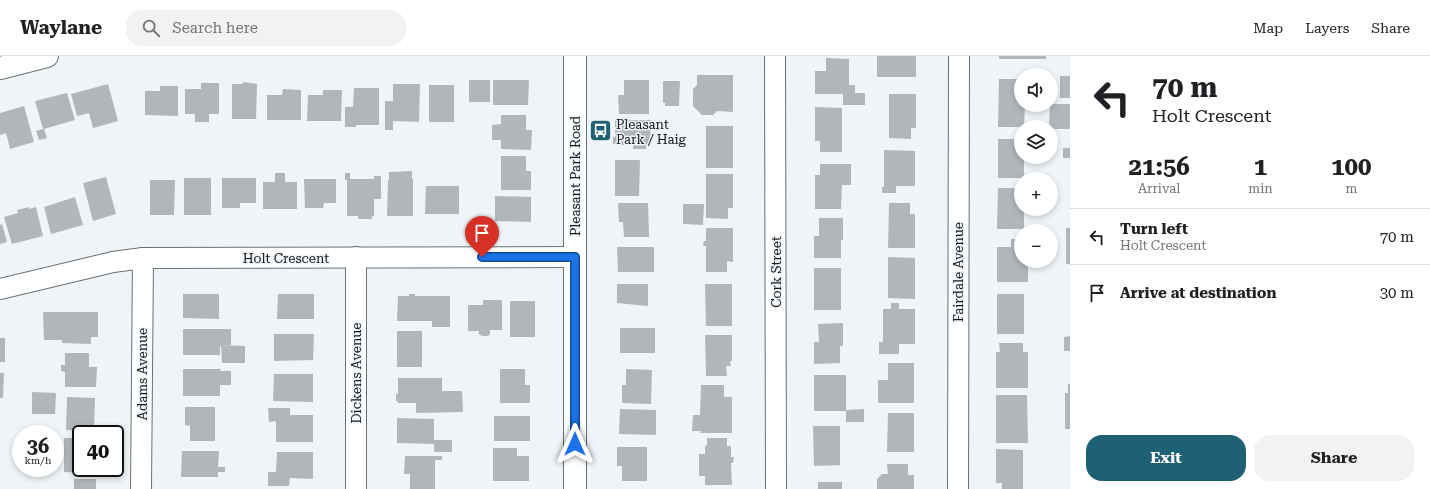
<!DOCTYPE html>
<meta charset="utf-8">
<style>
body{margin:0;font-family:"Roboto Serif",serif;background:#f2f2f2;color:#202124;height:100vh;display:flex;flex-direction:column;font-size:15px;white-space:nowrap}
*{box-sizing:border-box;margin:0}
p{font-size:13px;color:#757577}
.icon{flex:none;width:22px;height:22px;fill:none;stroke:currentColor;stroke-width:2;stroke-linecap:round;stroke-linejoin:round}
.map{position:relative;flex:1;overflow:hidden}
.sheet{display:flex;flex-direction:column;background:#fff;width:360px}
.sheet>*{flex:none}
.guide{background:#fff;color:#202124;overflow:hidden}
.buttons{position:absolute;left:1014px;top:12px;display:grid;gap:8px}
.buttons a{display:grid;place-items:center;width:44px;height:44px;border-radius:50%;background:#fff;box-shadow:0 2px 6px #0003;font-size:20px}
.speed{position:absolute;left:12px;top:369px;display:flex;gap:8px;font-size:20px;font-weight:700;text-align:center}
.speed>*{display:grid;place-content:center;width:52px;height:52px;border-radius:50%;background:#fff;box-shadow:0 2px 6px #0003;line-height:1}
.speed small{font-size:10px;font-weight:400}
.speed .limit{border:2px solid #111;border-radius:6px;background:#fff;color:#111}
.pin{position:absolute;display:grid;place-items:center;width:34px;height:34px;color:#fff;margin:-41px -17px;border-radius:50% 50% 50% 0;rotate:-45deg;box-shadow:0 0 4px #0007}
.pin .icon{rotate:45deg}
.me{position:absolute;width:44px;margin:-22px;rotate:0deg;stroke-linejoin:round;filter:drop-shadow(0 0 3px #0008)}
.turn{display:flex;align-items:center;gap:14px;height:84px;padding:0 16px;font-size:18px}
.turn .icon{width:52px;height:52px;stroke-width:2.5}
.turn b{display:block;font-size:28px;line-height:34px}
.eta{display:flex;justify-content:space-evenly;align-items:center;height:68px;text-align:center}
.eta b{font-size:24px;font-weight:700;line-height:28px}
.button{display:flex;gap:8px;margin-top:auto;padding:8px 16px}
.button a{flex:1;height:46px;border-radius:16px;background:#1e6074;color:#fff;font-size:16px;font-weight:700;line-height:46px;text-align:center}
.button a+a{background:#f2f2f2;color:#202124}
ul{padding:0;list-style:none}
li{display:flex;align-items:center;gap:12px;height:56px;padding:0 16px;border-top:1px solid #e0e0e0}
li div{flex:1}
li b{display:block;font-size:15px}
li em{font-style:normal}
header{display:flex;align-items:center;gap:24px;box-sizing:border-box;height:56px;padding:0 20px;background:#fff;border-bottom:1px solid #e0e0e0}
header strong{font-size:19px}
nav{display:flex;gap:22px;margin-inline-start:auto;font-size:14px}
.search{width:280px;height:36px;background:#f2f2f2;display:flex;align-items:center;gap:10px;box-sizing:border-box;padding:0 14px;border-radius:16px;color:#757577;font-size:15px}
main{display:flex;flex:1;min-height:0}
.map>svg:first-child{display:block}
</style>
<header>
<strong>Waylane</strong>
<div class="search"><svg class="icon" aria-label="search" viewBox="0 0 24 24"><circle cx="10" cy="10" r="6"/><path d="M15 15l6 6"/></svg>Search here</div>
<nav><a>Map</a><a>Layers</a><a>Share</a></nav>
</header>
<main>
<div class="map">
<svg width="1070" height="433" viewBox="0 0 1070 433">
<rect width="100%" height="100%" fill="#eef4f7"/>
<g fill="#b1b7b9">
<rect x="877" y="0" width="39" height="21"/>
<rect x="999" y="0" width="47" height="3"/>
<path d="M 826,2 L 849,3 L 849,29 L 855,29 L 855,37 L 865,37 L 865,49 L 843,49 L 843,38 L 815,38 L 815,15 L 826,15 Z"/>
<path d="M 697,19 L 733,19 L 733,56 L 717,55 L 713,59 L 702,59 L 693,50 L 693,33 L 697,29 Z"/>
<rect x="1060" y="20" width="10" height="22"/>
<path d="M 999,23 L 1021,23 L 1021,49 L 1025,49 L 1024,71 L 998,71 Z"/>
<rect x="469" y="24" width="21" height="22"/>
<path d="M 493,24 L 529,24 L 528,49 L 493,49 Z"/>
<path d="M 624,24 L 649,24 L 649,58 L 619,58 L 618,39 L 624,39 Z"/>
<path d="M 663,25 L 680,25 L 679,50 L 665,50 L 665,47 L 663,47 Z"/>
<path d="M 243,26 L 257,28 L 256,63 L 232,63 L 232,28 L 243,28 Z"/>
<path d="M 201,27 L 219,27 L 219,58 L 209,58 L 209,66 L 195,66 L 195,58 L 185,58 L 185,33 L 201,33 Z"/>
<path d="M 108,28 L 118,65 L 93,72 L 89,57 L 77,60 L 71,38 Z"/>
<path d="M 393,28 L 420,28 L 419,66 L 393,65 L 393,74 L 385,74 L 385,45 L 393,45 Z"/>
<rect x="429" y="29" width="25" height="37"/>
<path d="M 160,30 L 178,30 L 178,60 L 145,59 L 145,35 L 160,35 Z"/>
<path d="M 354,32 L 379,32 L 379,69 L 356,69 L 356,71 L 345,71 L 345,51 L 353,51 Z"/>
<path d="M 283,33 L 301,34 L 301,64 L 267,64 L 267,39 L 282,39 Z"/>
<path d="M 323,34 L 342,34 L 341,65 L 307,65 L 308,39 L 323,39 Z"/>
<path d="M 67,37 L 75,64 L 44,73 L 47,82 L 39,84 L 36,75 L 43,73 L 35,45 Z"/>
<path d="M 889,38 L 916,38 L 916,72 L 911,72 L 911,83 L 889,82 Z"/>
<path d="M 1051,48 L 1070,48 L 1070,73 L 1051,73 L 1051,71 L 1049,71 L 1050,49 Z"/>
<path d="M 24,50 L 34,86 L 10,93 L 6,77 L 0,79 L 0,57 Z"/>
<path d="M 815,51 L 842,52 L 842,96 L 820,96 L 820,85 L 815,85 Z"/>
<path d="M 501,59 L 526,59 L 526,74 L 532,74 L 531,94 L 501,93 L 501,84 L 492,84 L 492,69 L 501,68 Z"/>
<path d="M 615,64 L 651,64 L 650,89 L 646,89 L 646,93 L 633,93 L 633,89 L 615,89 L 615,88 L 613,88 L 613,81 L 615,81 Z"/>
<rect x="706" y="70" width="27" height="42"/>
<path d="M 998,83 L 1021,83 L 1021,101 L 1024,101 L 1024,122 L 998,122 Z"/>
<rect x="1063" y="92" width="7" height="10"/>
<path d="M 884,94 L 915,95 L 915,130 L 896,130 L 896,137 L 882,137 L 882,131 L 884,131 Z"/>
<path d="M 501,100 L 526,100 L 526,115 L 531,115 L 531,134 L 501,134 Z"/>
<path d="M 615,104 L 640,104 L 639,140 L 615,140 Z"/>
<path d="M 820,108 L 851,108 L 851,129 L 842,129 L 841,153 L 815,153 L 815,119 L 820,119 Z"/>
<path d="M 412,115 L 412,123 L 413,123 L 413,160 L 387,160 L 388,124 L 389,124 L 389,116 Z"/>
<path d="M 275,117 L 285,117 L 285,126 L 297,126 L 297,153 L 263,153 L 263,126 L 275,126 Z"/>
<path d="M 345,117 L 350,117 L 350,123 L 374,123 L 374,120 L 381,120 L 381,143 L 374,143 L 374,160 L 372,160 L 372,163 L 358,163 L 358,160 L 347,160 L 347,124 L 345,124 Z"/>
<path d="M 706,118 L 733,118 L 733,152 L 728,152 L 728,163 L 706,162 Z"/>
<path d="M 106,121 L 116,158 L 93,165 L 83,127 Z"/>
<rect x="184" y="122" width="27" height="37"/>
<path d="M 222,122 L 256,122 L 256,147 L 240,147 L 240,152 L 222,152 Z"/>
<path d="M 304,123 L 336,123 L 336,147 L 324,147 L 323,152 L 305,152 Z"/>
<path d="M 150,124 L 175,124 L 174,159 L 150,159 Z"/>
<path d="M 426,130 L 459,130 L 459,158 L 425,158 Z"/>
<path d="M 998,132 L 1021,132 L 1021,153 L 1024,153 L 1024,173 L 997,173 Z"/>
<path d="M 495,140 L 531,141 L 531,166 L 495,165 Z"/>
<path d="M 75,141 L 83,169 L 51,178 L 44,151 Z"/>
<path d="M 618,147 L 648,147 L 649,181 L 624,181 L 623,166 L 619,166 Z"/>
<path d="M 889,147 L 910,147 L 910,158 L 915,158 L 915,192 L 888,192 Z"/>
<path d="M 683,148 L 704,148 L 703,169 L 683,168 Z"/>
<path d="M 29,151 L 29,153 L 36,151 L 43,180 L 12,188 L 4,161 L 18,157 L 17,154 Z"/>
<path d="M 819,162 L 843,162 L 843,184 L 841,184 L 841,202 L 814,202 L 814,180 L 819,180 Z"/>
<path d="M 2,168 L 7,186 L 0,188 L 0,169 Z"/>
<path d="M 706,172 L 733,172 L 733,206 L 727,205 L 727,216 L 706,216 L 706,190 L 703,190 L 704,185 L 706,185 Z"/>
<rect x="1066" y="172" width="4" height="36"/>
<path d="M 1011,183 L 1021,183 L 1021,205 L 1028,205 L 1028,226 L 997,226 L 997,191 L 1011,191 Z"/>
<path d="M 617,191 L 654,191 L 654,216 L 618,216 Z"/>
<path d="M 888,201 L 915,202 L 915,243 L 888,242 Z"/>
<rect x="814" y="212" width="27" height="42"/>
<path d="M 617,228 L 648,228 L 648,250 L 617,247 Z"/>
<path d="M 705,228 L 732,228 L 732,270 L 706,270 Z"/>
<path d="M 183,238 L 219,238 L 219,263 L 183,262 Z"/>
<path d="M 278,238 L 314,238 L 314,263 L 277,263 Z"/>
<path d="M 409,238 L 415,238 L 415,240 L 450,240 L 450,271 L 432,271 L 432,265 L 397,265 L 398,240 L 409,240 Z"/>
<rect x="997" y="238" width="27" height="40"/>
<path d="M 483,244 L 502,244 L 502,274 L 490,274 L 490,278 L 488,280 L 482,280 L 479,278 L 479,275 L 468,275 L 468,249 L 483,249 Z"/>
<rect x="510" y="245" width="25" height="36"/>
<path d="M 891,247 L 899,247 L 899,253 L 915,253 L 915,288 L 899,288 L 899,298 L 879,298 L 879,286 L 883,286 L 883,253 L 891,253 Z"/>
<path d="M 43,256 L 98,256 L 98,281 L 91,281 L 91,288 L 62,287 L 62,284 L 44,284 Z"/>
<path d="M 843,267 L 843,290 L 840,290 L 840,307 L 814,308 L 814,286 L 819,286 L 818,268 Z"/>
<rect x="620" y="272" width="35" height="25"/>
<path d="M 183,273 L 231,273 L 231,289 L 222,289 L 220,291 L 220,299 L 183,299 Z"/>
<rect x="397" y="275" width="25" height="36"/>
<path d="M 274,278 L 314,278 L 313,304 L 274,305 Z"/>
<path d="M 705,279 L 732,279 L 732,305 L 730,305 L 731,310 L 726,310 L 727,320 L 706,320 Z"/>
<path d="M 1070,280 L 1070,295 L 1064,295 L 1064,281 Z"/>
<rect x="0" y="282" width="5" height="24"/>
<path d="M 999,287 L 1023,287 L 1023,296 L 1028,296 L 1028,332 L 996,332 L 996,296 L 1000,296 Z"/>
<path d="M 221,289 L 245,290 L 245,307 L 222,307 Z"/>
<path d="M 65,297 L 89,297 L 89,311 L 97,311 L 96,331 L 65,331 L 65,316 L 61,315 L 61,309 L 65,309 Z"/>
<path d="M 888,307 L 914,307 L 914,347 L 878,347 L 878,324 L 888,324 Z"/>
<path d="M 183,313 L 221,313 L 220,315 L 231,315 L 231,329 L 220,329 L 220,340 L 183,340 Z"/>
<path d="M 500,313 L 525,313 L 525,329 L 530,329 L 530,347 L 500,347 Z"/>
<path d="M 626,313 L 652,314 L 651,348 L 622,347 L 622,329 L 626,329 Z"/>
<path d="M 0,317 L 4,317 L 3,342 L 0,342 Z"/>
<path d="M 274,318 L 313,318 L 313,346 L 273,345 Z"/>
<path d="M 814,319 L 846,319 L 846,354 L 864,353 L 864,366 L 846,366 L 846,355 L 814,355 Z"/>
<path d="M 398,322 L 442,322 L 442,335 L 462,335 L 463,356 L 416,357 L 416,347 L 398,347 L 397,345 L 396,345 L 396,338 L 398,338 Z"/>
<path d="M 1068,328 L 1070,328 L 1070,373 L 1065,373 L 1065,337 L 1068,337 Z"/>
<path d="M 701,329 L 724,329 L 724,341 L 732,341 L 732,377 L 700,377 L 701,375 L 692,375 L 693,359 L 700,359 Z"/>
<path d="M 32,336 L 56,337 L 55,358 L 32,358 Z"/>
<path d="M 996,339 L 1027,339 L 1028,387 L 996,387 Z"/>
<path d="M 67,341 L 95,342 L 94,375 L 66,374 Z"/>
<path d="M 185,351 L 215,351 L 215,385 L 190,385 L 190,370 L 185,369 Z"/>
<path d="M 268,352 L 290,352 L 290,359 L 313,359 L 313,386 L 276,386 L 276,365 L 269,366 Z"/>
<path d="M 620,353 L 656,354 L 656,379 L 619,378 Z"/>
<path d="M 888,357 L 914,357 L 914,396 L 887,396 Z"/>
<rect x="494" y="360" width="36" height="25"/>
<path d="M 397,362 L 434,363 L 434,384 L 452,384 L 452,396 L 434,396 L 434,388 L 397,387 Z"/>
<path d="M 813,370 L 840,370 L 840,409 L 814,410 Z"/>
<path d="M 64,382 L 81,382 L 81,412 L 96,412 L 96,417 L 64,416 Z"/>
<path d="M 707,382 L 727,382 L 727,390 L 731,390 L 731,401 L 734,401 L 733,407 L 731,407 L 732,429 L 705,429 L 705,420 L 699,420 L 699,398 L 705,398 L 705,390 L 707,389 Z"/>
<path d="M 617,391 L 647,391 L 647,425 L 622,425 L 622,410 L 617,410 Z"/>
<path d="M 493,392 L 517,392 L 517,400 L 529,400 L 529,425 L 493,425 Z"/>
<path d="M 996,393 L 1023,394 L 1023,433 L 1002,433 L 1002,427 L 996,427 Z"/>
<path d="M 182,395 L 219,395 L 218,411 L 225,411 L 225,416 L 218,416 L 218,421 L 181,421 Z"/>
<path d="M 277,396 L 313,396 L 313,423 L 290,422 L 289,430 L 268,430 L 268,416 L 276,416 Z"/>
<path d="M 405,400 L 442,400 L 442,404 L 435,404 L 435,433 L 410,433 L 410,418 L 404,418 Z"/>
<path d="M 887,408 L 908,408 L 908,419 L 914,419 L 914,433 L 877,433 L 877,423 L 882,418 L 888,418 Z"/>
<rect x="74" y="423" width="22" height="10"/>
<rect x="818" y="426" width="24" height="7"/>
</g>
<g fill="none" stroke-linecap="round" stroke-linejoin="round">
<defs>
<g id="minor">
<path d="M 775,0 L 776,433"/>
<path d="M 0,233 L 113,206 L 143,202 L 575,201"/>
<path d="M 141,433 L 143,202"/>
<path d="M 356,433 L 356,201"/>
<path d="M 958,433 L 959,0"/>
</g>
<g id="tertiary">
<path d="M 0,12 L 47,0"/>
<path d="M 575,433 L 575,0"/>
</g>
</defs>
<use href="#minor" stroke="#6b7173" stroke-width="22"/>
<use href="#tertiary" stroke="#6b7173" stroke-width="24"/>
<use href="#minor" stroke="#fff" stroke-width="20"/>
<use href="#tertiary" stroke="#fff" stroke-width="22"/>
</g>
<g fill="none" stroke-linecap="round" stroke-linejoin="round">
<defs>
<path id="route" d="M 482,201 L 575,201 L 575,388"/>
</defs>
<use href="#route" stroke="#114b97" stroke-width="10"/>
<use href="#route" stroke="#1a73e8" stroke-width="7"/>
</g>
<defs>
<symbol id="bus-square" viewBox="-11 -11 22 22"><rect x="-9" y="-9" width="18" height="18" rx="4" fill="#1e6074" stroke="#eef4f7"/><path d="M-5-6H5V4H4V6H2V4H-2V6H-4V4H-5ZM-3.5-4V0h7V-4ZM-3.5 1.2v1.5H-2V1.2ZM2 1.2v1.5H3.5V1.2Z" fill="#fff"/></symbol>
</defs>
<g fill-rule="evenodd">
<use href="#bus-square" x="588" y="62" width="25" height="25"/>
</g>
<g text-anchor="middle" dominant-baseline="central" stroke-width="3" stroke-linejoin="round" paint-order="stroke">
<g font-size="13" fill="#151718" stroke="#eef4f7" text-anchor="start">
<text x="616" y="68">Pleasant<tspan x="616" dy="15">Park / Haig</tspan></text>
</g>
<g font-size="13" fill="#151718" stroke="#eef4f7">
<text transform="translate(575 120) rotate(-90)">Pleasant Park Road</text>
<text x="286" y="202">Holt Crescent</text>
<text transform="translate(776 216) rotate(-90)">Cork Street</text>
<text transform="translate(958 216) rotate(-90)">Fairdale Avenue</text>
<text transform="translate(356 317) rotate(-90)">Dickens Avenue</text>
<text transform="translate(142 318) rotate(-90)">Adams Avenue</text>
</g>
</g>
</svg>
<div class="buttons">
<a><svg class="icon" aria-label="sound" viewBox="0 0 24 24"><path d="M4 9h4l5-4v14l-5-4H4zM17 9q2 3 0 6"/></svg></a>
<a><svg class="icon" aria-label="layers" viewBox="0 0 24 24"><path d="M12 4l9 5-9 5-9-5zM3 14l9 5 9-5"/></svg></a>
<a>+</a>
<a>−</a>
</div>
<div class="speed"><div>36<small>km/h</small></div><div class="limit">40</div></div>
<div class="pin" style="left:482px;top:201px;background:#d93025"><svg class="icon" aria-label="arrive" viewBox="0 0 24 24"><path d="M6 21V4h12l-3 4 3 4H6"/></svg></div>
<svg class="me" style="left:575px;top:388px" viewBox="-20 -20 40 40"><path d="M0-17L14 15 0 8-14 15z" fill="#1a73e8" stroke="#fff" stroke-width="4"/></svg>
</div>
<section class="sheet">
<div class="guide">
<div class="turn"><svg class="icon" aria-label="left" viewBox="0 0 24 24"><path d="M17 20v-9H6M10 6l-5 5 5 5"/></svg><div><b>70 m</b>Holt Crescent</div></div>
</div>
<div class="eta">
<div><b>21:56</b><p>Arrival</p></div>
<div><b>1</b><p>min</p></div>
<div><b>100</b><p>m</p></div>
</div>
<ul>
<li><svg class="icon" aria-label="left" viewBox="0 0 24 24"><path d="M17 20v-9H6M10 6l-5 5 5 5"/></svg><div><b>Turn left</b><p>Holt Crescent</p></div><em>70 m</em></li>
<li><svg class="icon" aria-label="arrive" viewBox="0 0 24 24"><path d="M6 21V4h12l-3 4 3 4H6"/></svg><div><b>Arrive at destination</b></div><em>30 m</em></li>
</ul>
<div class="button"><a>Exit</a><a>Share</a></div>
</section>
</main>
